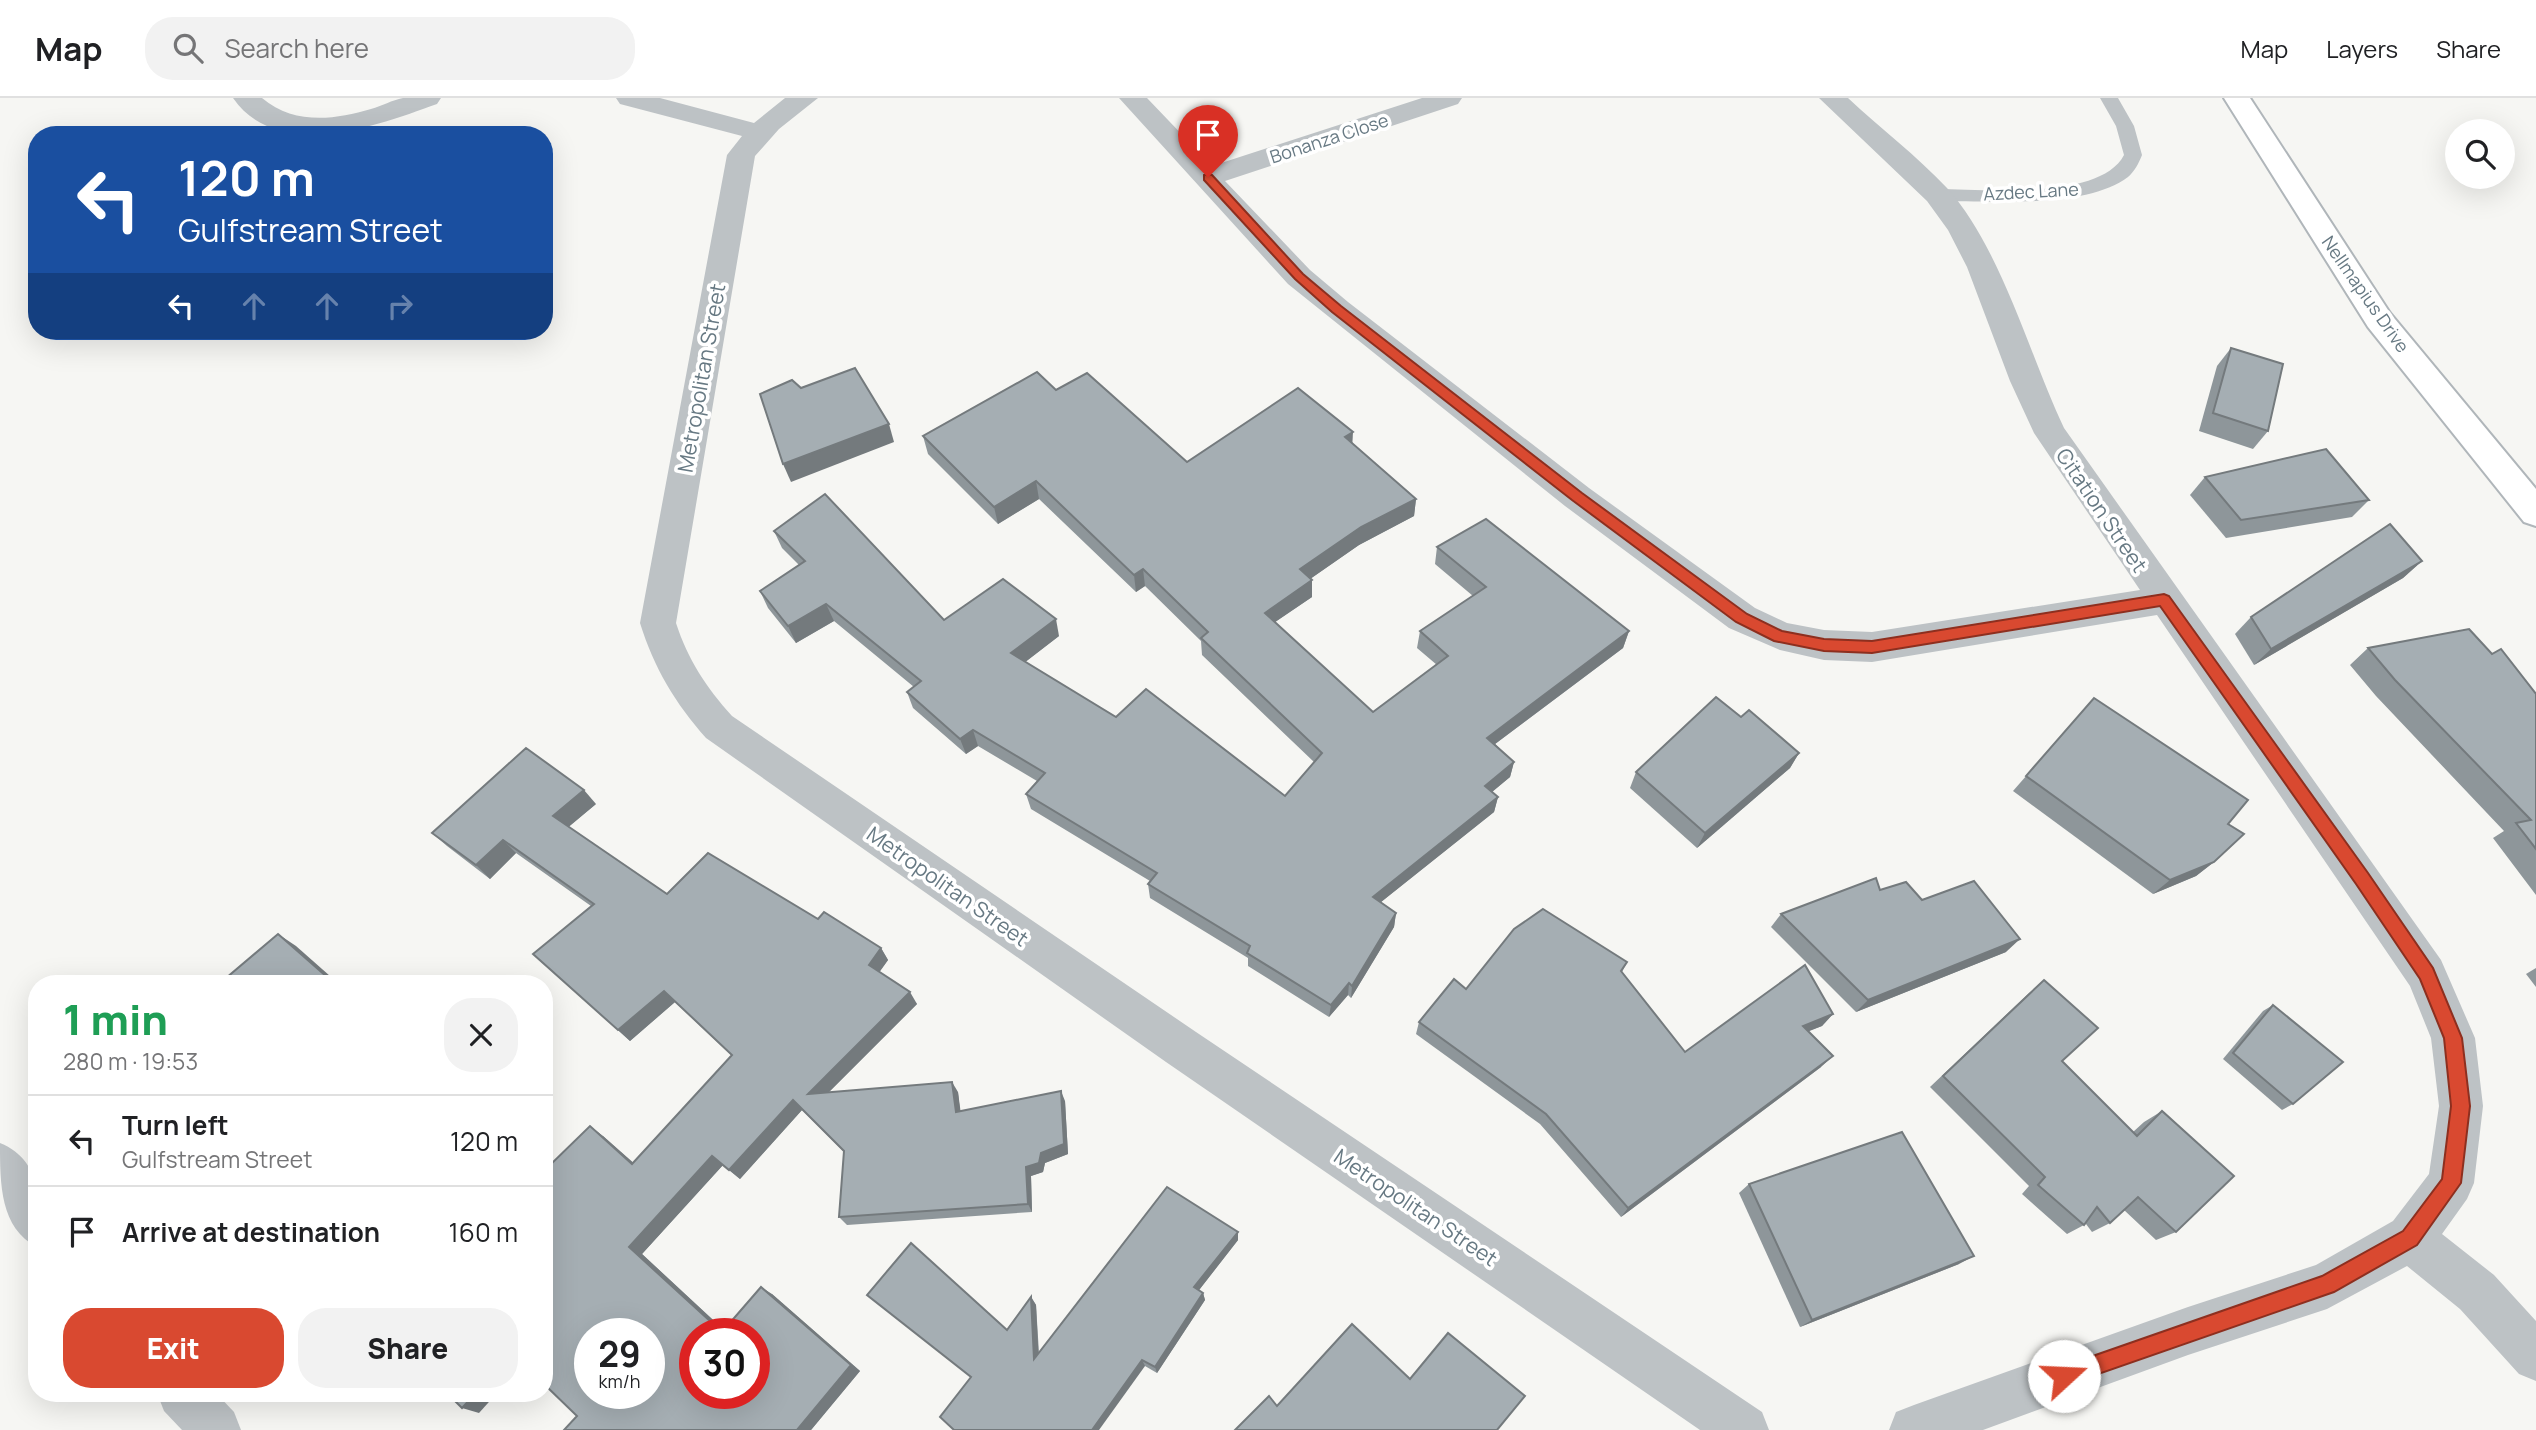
<!DOCTYPE html>
<meta charset="utf-8">
<style>
body{margin:0;font-family:Manrope,sans-serif;background:#f2f2f2;color:#202124;height:100vh;display:flex;flex-direction:column;font-size:26px;white-space:nowrap}
*{box-sizing:border-box;margin:0}
p{font-size:23px;color:#757577}
.icon{flex:none;width:38px;height:38px;fill:none;stroke:currentColor;stroke-width:2;stroke-linecap:round;stroke-linejoin:round}
.map{position:relative;flex:1;overflow:hidden}
.panel{position:absolute;left:28px;top:877px;width:525px;height:427px;display:flex;flex-direction:column;background:#fff;border-radius:28px;box-shadow:0 7px 28px #0002}
.panel>*{flex:none}
.hud{position:absolute;left:28px;top:28px;width:525px;height:214px;border-radius:28px;box-shadow:0 7px 28px #0002;background:#1a4fa0;color:#fff;overflow:hidden}
.tools{position:absolute;left:2445px;top:21px;display:grid;gap:14px}
.tools a{display:grid;place-items:center;width:70px;height:70px;border-radius:50%;background:#fff;box-shadow:0 7px 28px #0002;font-size:35px}
.speed{position:absolute;left:574px;top:1220px;display:flex;gap:14px;font-size:35px;font-weight:700;text-align:center}
.speed>*{display:grid;place-content:center;width:91px;height:91px;border-radius:50%;background:#fff;box-shadow:0 7px 28px #0002;line-height:1}
.speed small{font-size:18px;font-weight:400}
.speed .limit{border:10px solid #d22;background:#fff;color:#111}
.pin{position:absolute;display:grid;place-items:center;width:60px;height:60px;color:#fff;margin:-72px -30px;border-radius:50% 50% 50% 0;rotate:-45deg;box-shadow:0 0 7px #0007}
.pin .icon{rotate:45deg}
.me{position:absolute;width:77px;margin:-38px;rotate:70deg;stroke-linejoin:round;filter:drop-shadow(0 0 5px #0008)}
.turn{display:flex;align-items:center;gap:24px;height:147px;padding:0 35px;font-size:32px}
.turn .icon{width:91px;height:91px;stroke-width:2.5}
.turn b{display:block;font-size:49px;line-height:60px}
.lanes{display:flex;align-items:center;height:66px;padding:0 35px;background:#0003;justify-content:center;gap:35px;direction:ltr}
.lanes .off{opacity:.35}
.round{display:grid;place-items:center;flex:none;width:74px;height:74px;border-radius:28px;background:#f2f2f2}
.overview{display:flex;align-items:center;justify-content:space-between;height:119px;padding:0 35px}
h1{font-size:42px;font-weight:800;line-height:52px;color:#1e9e55}
.action{display:flex;gap:14px;margin-top:auto;padding:14px 35px}
.action a{flex:1;height:80px;border-radius:28px;background:#d94930;color:#fff;font-size:28px;font-weight:800;line-height:80px;text-align:center}
.action a+a{background:#f2f2f2;color:#202124}
ul{padding:0;list-style:none}
li{display:flex;align-items:center;gap:21px;height:91px;padding:0 35px;border-top:2px solid #e0e0e0}
li div{flex:1}
li b{display:block;font-size:26px}
li em{font-style:normal}
header{display:flex;align-items:center;gap:42px;box-sizing:border-box;height:98px;padding:0 35px;background:#fff;border-bottom:2px solid #e0e0e0}
header strong{font-size:33px}
nav{display:flex;gap:38px;margin-inline-start:auto;font-size:24px}
.search{width:490px;height:63px;background:#f2f2f2;display:flex;align-items:center;gap:18px;box-sizing:border-box;padding:0 24px;border-radius:28px;color:#757577;font-size:26px}
.map>svg:first-child{display:block}
</style>
<header>
<strong>Map</strong>
<div class="search"><svg class="icon" aria-label="search" viewBox="0 0 24 24"><circle cx="10" cy="10" r="6"/><path d="M15 15l6 6"/></svg>Search here</div>
<nav><a>Map</a><a>Layers</a><a>Share</a></nav>
</header>
<div class="map">
<svg width="2536" height="1332" viewBox="0 0 2536 1332">
<rect width="100%" height="100%" fill="#f6f6f3"/>
<g fill="none" stroke-linecap="round" stroke-linejoin="round">
<defs>
<path id="secondary" d="M 2224,0 L 2250,0 L 2390,215 L 2536,391 L 2536,428 L 2524,424 L 2368,229 Z"/>
</defs>
<use href="#secondary" stroke="#b0b6ba" stroke-width="4"/>
<path fill="#bdc2c5" fill-rule="evenodd" d="M 2100,0 L 2118,0 L 2134,28 L 2142,57 C 2139,65 2134,74 2128,79 C 2086,111 1988,103 1937,103 L 1930,101 L 1927,97 L 1930,93 L 1937,91 C 1983,91 2100,103 2124,57 L 2116,28 Z"/>
<g fill="#bdc2c5" fill-rule="evenodd">
<path d="M 233,0 L 262,0 C 294,27 334,22 371,11 C 382,8 392,2 403,0 C 415,0 429,0 441,0 L 437,6 C 379,27 278,65 233,0 Z"/>
<path d="M 616,0 L 660,0 L 754,25 L 785,0 L 818,0 L 779,31 L 755,58 L 676,525 C 688,562 706,589 732,618 L 1196,934 L 1762,1314 L 1769,1332 L 1700,1332 L 1166,964 L 706,640 C 675,605 654,570 640,525 L 727,57 L 742,38 L 620,6 Z"/>
<path d="M 1119,0 L 1147,0 L 1212,68 L 1422,0 L 1462,0 L 1458,6 L 1225,83 L 1310,172 L 1348,204 L 1589,390 L 1755,510 L 1787,525 L 1824,532 L 1872,534 L 2140,492 L 2034,335 L 2010,283 L 1967,169 L 1948,132 L 1927,103 L 1819,0 L 1848,0 C 1880,30 1917,58 1947,90 C 2001,150 2029,256 2064,330 L 2441,862 L 2475,940 L 2483,1008 L 2474,1085 L 2467,1101 L 2442,1136 L 2494,1177 L 2536,1223 L 2536,1283 L 2519,1276 L 2460,1211 L 2407,1168 L 2327,1211 L 2188,1257 L 1983,1332 L 1889,1332 L 1896,1314 L 1914,1307 L 2188,1209 L 2316,1167 L 2393,1123 L 2429,1076 L 2439,1008 L 2431,940 L 2410,888 L 2157,517 L 1872,564 L 1824,562 L 1780,552 L 1729,530 L 1565,408 L 1288,186 Z"/>
<path d="M 0,1045 C 46,1064 37,1108 37,1149 C 0,1130 0,1086 0,1045 Z"/>
<path d="M 157,1295 L 216,1295 L 234,1314 L 241,1332 L 182,1332 L 164,1313 Z"/>
</g>
<use href="#secondary" fill="#fff" fill-rule="evenodd"/>
</g>
<g fill="#8e969a">
<path d="M 2231,250 L 2268,333 L 2253,351 L 2199,333 L 2217,268 Z"/>
<path d="M 1056,292 L 1187,364 L 1352,345 L 1416,401 L 1414,418 L 1359,447 L 1310,481 L 1312,482 L 1312,499 L 1275,524 L 1373,614 L 1437,567 L 1417,550 L 1420,533 L 1473,498 L 1435,466 L 1437,449 L 1629,533 L 1623,550 L 1495,646 L 1514,664 L 1510,679 L 1492,694 L 1498,699 L 1494,714 L 1381,804 L 1396,815 L 1394,829 L 1351,900 L 1348,897 L 1329,919 L 1248,868 L 1248,860 L 1150,800 L 1148,786 L 1150,783 L 1031,711 L 1026,696 L 1037,683 L 978,648 L 966,656 L 913,610 L 907,594 L 914,589 L 834,523 L 796,545 L 768,510 L 760,493 L 799,467 L 782,450 L 774,433 L 944,522 L 1059,538 L 1025,564 L 1116,619 L 1285,698 L 1314,664 L 1202,557 L 1201,543 L 1145,488 L 1136,494 L 1039,401 L 998,426 L 928,356 L 923,338 Z"/>
<path d="M 2205,379 L 2369,402 L 2352,419 L 2226,440 L 2190,397 Z"/>
<path d="M 2422,463 L 2403,480 L 2254,567 L 2235,536 L 2251,519 Z"/>
<path d="M 2368,550 L 2492,556 L 2536,596 L 2536,797 L 2493,740 L 2504,733 L 2376,598 L 2350,567 Z"/>
<path d="M 2094,600 L 2228,726 L 2214,764 L 2196,778 L 2153,796 L 2013,693 Z"/>
<path d="M 1741,619 L 1799,655 L 1790,670 L 1697,750 L 1630,690 L 1636,674 Z"/>
<path d="M 596,706 L 568,729 L 667,796 L 818,821 L 881,850 L 888,862 L 879,874 L 917,906 L 829,994 L 958,994 L 960,1013 L 1065,1003 L 1068,1056 L 1045,1065 L 1043,1074 L 1031,1078 L 1032,1114 L 847,1127 L 839,1119 L 844,1054 L 802,1012 L 740,1081 L 723,1067 L 642,1156 L 724,1232 L 772,1196 L 860,1273 L 811,1332 L 564,1332 L 577,1318 L 544,1286 L 544,1066 L 548,1069 L 603,1038 L 633,1065 L 732,958 L 675,904 L 630,943 L 533,856 L 591,808 L 516,755 L 490,781 L 447,748 L 432,735 Z"/>
<path d="M 1880,792 L 1922,802 L 2006,854 L 1856,914 L 1771,829 L 1781,816 Z"/>
<path d="M 1627,864 L 1622,874 L 1685,954 L 1833,916 L 1822,928 L 1808,933 L 1821,969 L 1621,1119 L 1540,1026 L 1416,936 L 1419,924 L 1466,891 Z"/>
<path d="M 2536,870 L 2536,889 L 2526,876 Z"/>
<path d="M 2044,882 L 2062,963 L 2133,1034 L 2144,1024 L 2162,1013 L 2176,1134 L 2156,1142 L 2124,1112 L 2110,1125 L 2092,1134 L 2086,1126 L 2084,1127 L 2067,1136 L 2022,1096 L 2029,1088 L 1930,989 L 2029,895 Z"/>
<path d="M 2273,907 L 2293,1006 L 2282,1012 L 2223,961 L 2263,913 Z"/>
<path d="M 1749,1086 L 1959,1166 L 1800,1229 L 1739,1095 Z"/>
<path d="M 1238,1134 L 1238,1142 L 1199,1192 L 1203,1195 L 1205,1202 L 1157,1275 L 1145,1268 L 971,1279 L 1031,1199 L 1036,1207 L 1039,1255 Z"/>
</g>
<g fill="#747a7d">
<path d="M 889,326 L 894,344 L 791,384 L 783,366 Z"/>
<path d="M 1353,334 L 1352,352 L 1345,339 Z"/>
<path d="M 1036,383 L 1039,401 L 998,426 L 994,409 Z"/>
<path d="M 1416,401 L 1414,418 L 1359,447 L 1300,488 L 1300,471 L 1361,429 Z"/>
<path d="M 2422,463 L 2403,480 L 2254,567 L 2271,551 Z"/>
<path d="M 1143,471 L 1145,488 L 1136,494 L 1134,477 Z"/>
<path d="M 1312,482 L 1312,499 L 1265,531 L 1265,515 Z"/>
<path d="M 826,506 L 834,523 L 796,545 L 788,528 Z"/>
<path d="M 1056,521 L 1059,538 L 1015,572 L 1011,555 Z"/>
<path d="M 1629,533 L 1623,550 L 1483,655 L 1487,640 Z"/>
<path d="M 973,632 L 978,648 L 966,656 L 960,641 Z"/>
<path d="M 1799,655 L 1790,670 L 1697,750 L 1705,735 Z"/>
<path d="M 1514,664 L 1510,679 L 1481,703 L 1485,688 Z"/>
<path d="M 584,692 L 596,706 L 565,732 L 553,718 Z"/>
<path d="M 1498,699 L 1494,714 L 1371,812 L 1373,799 Z"/>
<path d="M 503,742 L 516,755 L 490,781 L 476,767 Z"/>
<path d="M 2214,764 L 2196,778 L 2153,796 L 2170,782 Z"/>
<path d="M 1396,815 L 1394,829 L 1351,900 L 1352,888 Z"/>
<path d="M 278,836 L 296,848 L 339,886 L 335,886 Z"/>
<path d="M 2020,841 L 2006,854 L 1856,914 L 1868,902 Z"/>
<path d="M 881,850 L 888,862 L 876,879 L 869,867 Z"/>
<path d="M 1349,885 L 1348,897 L 1329,919 L 1331,907 Z"/>
<path d="M 664,893 L 675,904 L 630,943 L 618,932 Z"/>
<path d="M 910,894 L 917,906 L 817,1006 L 808,996 Z"/>
<path d="M 1833,916 L 1822,928 L 1792,940 L 1803,928 Z"/>
<path d="M 1833,958 L 1821,969 L 1621,1119 L 1628,1110 Z"/>
<path d="M 952,984 L 958,994 L 962,1024 L 956,1014 Z"/>
<path d="M 1061,993 L 1065,1003 L 1068,1056 L 1045,1065 L 1043,1074 L 1031,1078 L 1032,1114 L 1028,1106 L 1026,1069 L 1041,1055 Z"/>
<path d="M 793,1002 L 802,1012 L 740,1081 L 729,1072 Z"/>
<path d="M 590,1028 L 603,1038 L 645,1075 L 632,1066 Z"/>
<path d="M 712,1058 L 723,1067 L 642,1156 L 728,1236 L 722,1234 L 629,1149 Z"/>
<path d="M 1238,1134 L 1238,1142 L 1196,1196 L 1194,1189 Z"/>
<path d="M 1974,1158 L 1959,1166 L 1800,1229 L 1812,1222 Z"/>
<path d="M 761,1189 L 772,1196 L 860,1273 L 811,1332 L 797,1332 Z"/>
<path d="M 1203,1195 L 1205,1202 L 1157,1275 L 1155,1269 Z"/>
<path d="M 1031,1199 L 1036,1207 L 1039,1267 L 1034,1261 Z"/>
<path d="M 1142,1262 L 1145,1268 L 1099,1332 L 1092,1332 Z"/>
<path d="M 476,1295 L 497,1295 L 479,1315 L 462,1310 Z"/>
</g>
<g fill="#a5aeb3" stroke="#747a7d" stroke-width="2" fill-rule="evenodd">
<path d="M 2231,250 L 2283,266 L 2268,333 L 2213,315 Z"/>
<path d="M 855,270 L 889,326 L 783,366 L 760,296 L 792,282 L 801,290 Z"/>
<path d="M 1037,274 L 1056,292 L 1087,275 L 1187,364 L 1298,290 L 1353,334 L 1345,339 L 1416,401 L 1361,429 L 1300,471 L 1312,482 L 1265,515 L 1373,614 L 1448,558 L 1420,533 L 1486,489 L 1437,449 L 1486,421 L 1629,533 L 1487,640 L 1514,664 L 1485,688 L 1498,699 L 1373,799 L 1396,815 L 1352,888 L 1349,885 L 1331,907 L 1247,855 L 1250,848 L 1148,786 L 1157,775 L 1026,696 L 1045,675 L 973,632 L 960,641 L 907,594 L 921,583 L 826,506 L 788,528 L 760,493 L 805,463 L 774,433 L 825,396 L 944,522 L 1003,481 L 1056,521 L 1011,555 L 1116,619 L 1146,591 L 1285,698 L 1322,655 L 1201,540 L 1208,534 L 1143,471 L 1134,477 L 1036,383 L 994,409 L 923,338 Z"/>
<path d="M 2326,351 L 2369,402 L 2241,422 L 2205,379 Z"/>
<path d="M 2390,426 L 2422,463 L 2271,551 L 2251,519 Z"/>
<path d="M 2469,531 L 2492,556 L 2501,551 L 2536,596 L 2536,751 L 2516,725 L 2531,722 L 2395,582 L 2368,550 Z"/>
<path d="M 1716,599 L 1741,619 L 1749,612 L 1799,655 L 1705,735 L 1636,674 Z"/>
<path d="M 2094,600 L 2248,702 L 2228,726 L 2244,736 L 2214,764 L 2170,782 L 2026,678 Z"/>
<path d="M 526,650 L 584,692 L 553,718 L 667,796 L 708,755 L 818,821 L 824,814 L 881,850 L 869,867 L 910,894 L 808,996 L 952,984 L 956,1014 L 1061,993 L 1064,1046 L 1041,1055 L 1039,1065 L 1026,1069 L 1028,1106 L 839,1119 L 844,1053 L 793,1002 L 729,1072 L 712,1058 L 629,1149 L 722,1234 L 761,1189 L 851,1267 L 797,1332 L 564,1332 L 577,1318 L 544,1286 L 544,1068 L 547,1070 L 590,1028 L 632,1066 L 732,957 L 664,893 L 618,932 L 533,856 L 594,806 L 503,742 L 476,767 L 432,735 ZM 590,1236 L 649,1236 L 649,1295 L 590,1295 ZM 695,1236 L 754,1236 L 754,1295 L 695,1295 Z"/>
<path d="M 1876,780 L 1880,792 L 1906,784 L 1922,802 L 1974,783 L 2020,841 L 1868,902 L 1781,816 Z"/>
<path d="M 1543,811 L 1627,864 L 1621,873 L 1685,954 L 1805,867 L 1833,916 L 1803,928 L 1833,958 L 1628,1110 L 1546,1016 L 1419,924 L 1454,881 L 1466,891 L 1514,831 Z"/>
<path d="M 278,836 L 335,886 L 219,886 Z"/>
<path d="M 2044,882 L 2098,930 L 2062,963 L 2137,1038 L 2162,1013 L 2234,1078 L 2176,1134 L 2138,1099 L 2110,1125 L 2097,1109 L 2084,1127 L 2038,1087 L 2045,1079 L 1943,978 Z"/>
<path d="M 2273,907 L 2343,964 L 2293,1006 L 2233,955 Z"/>
<path d="M 1902,1034 L 1974,1158 L 1812,1222 L 1749,1086 Z"/>
<path d="M 1167,1089 L 1238,1134 L 1194,1189 L 1203,1195 L 1155,1269 L 1142,1262 L 1092,1332 L 954,1332 L 940,1319 L 971,1279 L 867,1197 L 911,1145 L 1007,1232 L 1031,1199 L 1034,1261 Z"/>
<path d="M 1352,1226 L 1410,1281 L 1448,1235 L 1525,1298 L 1497,1332 L 1235,1332 L 1269,1298 L 1277,1308 Z"/>
<path d="M 447,1295 L 476,1295 L 462,1310 Z"/>
</g>
<path fill="#d94930" stroke="#8d2f1f" stroke-width="2" d="M 1208,76 L 1212,77 L 1303,176 L 1341,208 L 1582,395 L 1747,516 L 1782,533 L 1824,541 L 1872,543 L 2164,496 L 2169,498 L 2368,775 L 2433,870 L 2462,940 L 2470,1008 L 2461,1085 L 2417,1147 L 2334,1194 L 2064,1288 L 2057,1285 L 2054,1278 L 2057,1271 L 2064,1268 L 2322,1178 L 2403,1133 L 2442,1081 L 2451,1008 L 2444,940 L 2420,881 L 2356,786 L 2160,508 L 1872,555 L 1824,553 L 1774,543 L 1736,524 L 1572,402 L 1332,214 L 1295,181 L 1204,82 L 1204,77 Z"/>
<g text-anchor="middle" dominant-baseline="central" stroke-width="7" stroke-linejoin="round" paint-order="stroke">
<g font-size="18" fill="#677983" stroke="#fff">
<text transform="translate(1329 40) rotate(-18)">Bonanza Close</text>
<text transform="translate(2031 93) rotate(-3)">Azdec Lane</text>
<text transform="translate(2366 196) rotate(55)">Nellmapius Drive</text>
</g>
<g font-size="21" fill="#677983" stroke="#fff">
<text transform="translate(701 280) rotate(-80)">Metropolitan Street</text>
<text transform="translate(2102 412) rotate(56)">Citation Street</text>
<text transform="translate(948 788) rotate(35)">Metropolitan Street</text>
<text transform="translate(1416 1109) rotate(34)">Metropolitan Street</text>
</g>
</g>
</svg>
<div class="tools">
<a><svg class="icon" aria-label="search" viewBox="0 0 24 24"><circle cx="10" cy="10" r="6"/><path d="M15 15l6 6"/></svg></a>
</div>
<div class="speed"><div>29<small>km/h</small></div><div class="limit">30</div></div>
<div class="pin" style="left:1208px;top:79px;background:#d93025"><svg class="icon" aria-label="arrive" viewBox="0 0 24 24"><path d="M6 21V4h12l-3 4 3 4H6"/></svg></div>
<svg class="me" style="left:2064px;top:1278px" viewBox="-20 -20 40 40"><circle r="19" fill="#fff"/><path d="M0-13L10 11 0 6-10 11z" fill="#d94930"/></svg>
<div class="hud">
<div class="turn"><svg class="icon" aria-label="left" viewBox="0 0 24 24"><path d="M17 20v-9H6M10 6l-5 5 5 5"/></svg><div><b>120 m</b>Gulfstream Street</div></div>
<div class="lanes"><svg class="icon" aria-label="left" viewBox="0 0 24 24"><path d="M17 20v-9H6M10 6l-5 5 5 5"/></svg><svg class="icon off" aria-label="ahead" viewBox="0 0 24 24"><path d="M12 20V5M6 11l6-6 6 6"/></svg><svg class="icon off" aria-label="ahead" viewBox="0 0 24 24"><path d="M12 20V5M6 11l6-6 6 6"/></svg><svg class="icon off" aria-label="right" viewBox="0 0 24 24"><path d="M7 20v-9h11M14 6l5 5-5 5"/></svg></div>
</div>
<section class="panel">
<div class="overview"><div><h1>1 min</h1><p>280 m · 19:53</p></div><a class="round"><svg class="icon" aria-label="close" viewBox="0 0 24 24"><path d="M6 6l12 12M18 6L6 18"/></svg></a></div>
<ul>
<li><svg class="icon" aria-label="left" viewBox="0 0 24 24"><path d="M17 20v-9H6M10 6l-5 5 5 5"/></svg><div><b>Turn left</b><p>Gulfstream Street</p></div><em>120 m</em></li>
<li><svg class="icon" aria-label="arrive" viewBox="0 0 24 24"><path d="M6 21V4h12l-3 4 3 4H6"/></svg><div><b>Arrive at destination</b></div><em>160 m</em></li>
</ul>
<div class="action"><a>Exit</a><a>Share</a></div>
</section>
</div>
